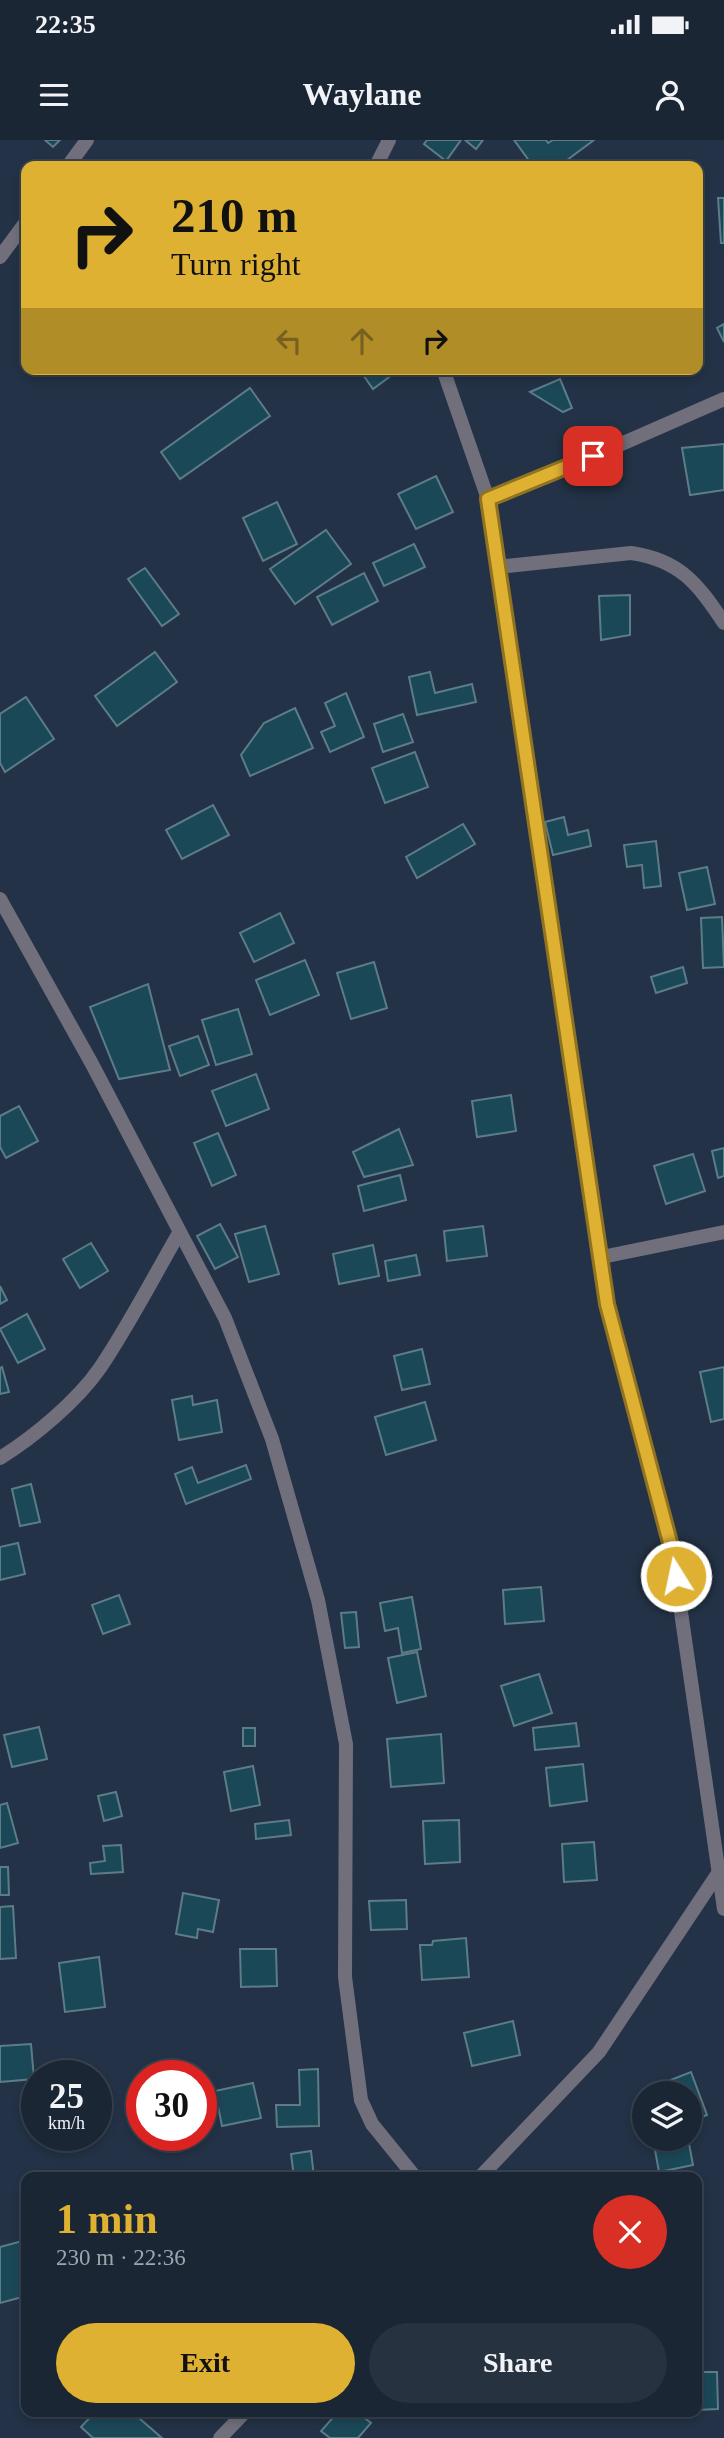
<!DOCTYPE html>
<meta charset="utf-8">
<style>
body{margin:0;font-family:"Times New Roman",serif;background:#273240;color:#f1f3f6;height:100vh;display:flex;flex-direction:column;font-size:26px;white-space:nowrap}
*{box-sizing:border-box;margin:0}
p{font-size:23px;color:#9fa5ac}
.icon{flex:none;width:38px;height:38px;fill:none;stroke:currentColor;stroke-width:2;stroke-linecap:round;stroke-linejoin:round}
.map{position:relative;flex:1;overflow:hidden}
.side{position:absolute;left:21px;top:2032px;width:681px;height:245px;display:flex;flex-direction:column;background:#1a2634;border-radius:14px;box-shadow:0 4px 10px #0003,0 0 0 2px #38434f}
.side>*{flex:none}
.banner{position:absolute;left:21px;top:21px;width:682px;height:214px;border-radius:14px;box-shadow:0 4px 10px #0003,0 0 0 2px #38434f;background:#deb133;color:#111;overflow:hidden}
.fabs{position:absolute;left:632px;top:1941px;display:grid;gap:14px}
.fabs a{display:grid;place-items:center;width:70px;height:70px;border-radius:50%;background:#1a2634;box-shadow:0 4px 10px #0003,0 0 0 2px #38434f;font-size:35px}
.speed{position:absolute;left:21px;top:1920px;display:flex;gap:14px;font-size:35px;font-weight:700;text-align:center}
.speed>*{display:grid;place-content:center;width:91px;height:91px;border-radius:50%;background:#1a2634;box-shadow:0 4px 10px #0003,0 0 0 2px #38434f;line-height:1}
.speed small{font-size:18px;font-weight:400}
.speed .limit{border:10px solid #d22;background:#fff;color:#111}
.pin{position:absolute;display:grid;place-items:center;width:60px;height:60px;color:#fff;margin:-30px;border-radius:14px;box-shadow:0 4px 10px #0006}
.me{position:absolute;width:77px;margin:-38px;rotate:350deg;stroke-linejoin:round;filter:drop-shadow(0 0 5px #0008)}
.turn{display:flex;align-items:center;gap:24px;height:147px;padding:0 35px;font-size:32px}
.turn .icon{width:91px;height:91px;stroke-width:2.5}
.turn b{display:block;font-size:49px;line-height:60px}
.lanes{display:flex;align-items:center;height:66px;padding:0 35px;background:#0003;justify-content:center;gap:35px;direction:ltr}
.lanes .off{opacity:.35}
.round{display:grid;place-items:center;flex:none;width:74px;height:74px;border-radius:37px;background:#273240}
.summary{display:flex;align-items:center;justify-content:space-between;height:119px;padding:0 35px}
h1{font-size:42px;font-weight:800;line-height:52px;color:#deb133}
.cta{display:flex;gap:14px;margin-top:auto;padding:14px 35px}
.cta a{flex:1;height:80px;border-radius:42px;background:#deb133;color:#111;font-size:28px;font-weight:800;line-height:80px;text-align:center}
.cta a+a{background:#273240;color:#f1f3f6}
.status{display:flex;justify-content:space-between;align-items:center;height:49px;padding:0 35px;background:#1a2634;direction:ltr}
.status svg{height:19px;fill:currentColor}
header{display:flex;justify-content:space-between;align-items:center;height:91px;padding:0 35px;background:#1a2634;font-size:32px;font-weight:800}
.map>svg:first-child{display:block}
</style>
<div class="status"><b>22:35</b><svg viewBox="0 0 49 12"><path d="M0 12V9h3v3zM5 12V6h3v6zM10 12V3h3v9zM15 12V0h3v12zM26 1h20v11H26zM47 4h2v5h-2z"/></svg></div>
<header><svg class="icon" aria-label="menu" viewBox="0 0 24 24"><path d="M4 6h16M4 12h16M4 18h16"/></svg>Waylane<svg class="icon" aria-label="person" viewBox="0 0 24 24"><circle cx="12" cy="8" r="4"/><path d="M4 21q1-7 8-7t8 7"/></svg></header>
<div class="map">
<svg width="724" height="2298" viewBox="0 0 724 2298">
<rect width="100%" height="100%" fill="#233246"/>
<g fill="#1b4857" stroke="#5c7c88" stroke-width="2">
<path d="M 45,0 L 60,0 L 53,7 Z"/>
<path d="M 427,0 L 461,0 L 446,21 L 424,4 Z"/>
<path d="M 465,0 L 483,0 L 476,9 Z"/>
<path d="M 514,0 L 546,0 L 548,3 L 553,0 L 594,0 L 559,26 L 533,26 Z"/>
<path d="M 718,58 L 724,58 L 724,103 L 721,103 Z"/>
<path d="M 724,184 L 724,202 L 717,188 Z"/>
<path d="M 359,229 L 400,229 L 373,249 Z"/>
<path d="M 560,239 L 572,268 L 563,272 L 530,252 Z"/>
<path d="M 250,248 L 270,276 L 180,339 L 161,312 Z"/>
<path d="M 724,304 L 724,350 L 690,355 L 682,308 Z"/>
<path d="M 436,336 L 453,372 L 416,389 L 398,354 Z"/>
<path d="M 277,362 L 297,404 L 263,421 L 243,378 Z"/>
<path d="M 326,390 L 351,424 L 295,464 L 270,429 Z"/>
<path d="M 414,404 L 425,427 L 384,446 L 373,423 Z"/>
<path d="M 145,428 L 179,474 L 162,486 L 128,439 Z"/>
<path d="M 364,433 L 378,461 L 332,485 L 317,457 Z"/>
<path d="M 630,455 L 630,495 L 601,500 L 599,456 Z"/>
<path d="M 155,512 L 177,542 L 117,586 L 95,556 Z"/>
<path d="M 430,532 L 435,553 L 472,544 L 476,562 L 417,575 L 409,537 Z"/>
<path d="M 346,553 L 364,597 L 330,612 L 321,592 L 335,586 L 325,563 Z"/>
<path d="M 26,557 L 54,599 L 5,632 L 0,623 L 0,574 Z"/>
<path d="M 295,568 L 313,608 L 250,636 L 241,615 L 264,583 Z"/>
<path d="M 403,574 L 413,602 L 383,612 L 374,584 Z"/>
<path d="M 415,612 L 428,647 L 385,663 L 372,628 Z"/>
<path d="M 213,665 L 229,695 L 182,719 L 166,690 Z"/>
<path d="M 564,677 L 568,695 L 588,690 L 591,706 L 553,715 L 545,682 Z"/>
<path d="M 463,684 L 475,704 L 417,738 L 406,717 Z"/>
<path d="M 656,701 L 661,746 L 644,748 L 642,725 L 627,727 L 624,705 Z"/>
<path d="M 707,727 L 715,764 L 687,770 L 679,733 Z"/>
<path d="M 280,773 L 294,803 L 254,822 L 240,793 Z"/>
<path d="M 722,777 L 724,827 L 703,828 L 701,778 Z"/>
<path d="M 305,820 L 319,855 L 270,875 L 256,840 Z"/>
<path d="M 374,822 L 387,868 L 351,879 L 337,833 Z"/>
<path d="M 683,827 L 687,843 L 656,853 L 651,837 Z"/>
<path d="M 148,844 L 170,930 L 119,939 L 90,867 Z"/>
<path d="M 238,869 L 252,914 L 216,925 L 202,880 Z"/>
<path d="M 198,896 L 209,925 L 180,936 L 169,906 Z"/>
<path d="M 256,934 L 269,969 L 226,986 L 212,951 Z"/>
<path d="M 511,955 L 516,991 L 477,997 L 472,961 Z"/>
<path d="M 19,966 L 38,1001 L 6,1018 L 0,1007 L 0,976 Z"/>
<path d="M 399,989 L 413,1025 L 364,1037 L 353,1012 Z"/>
<path d="M 218,993 L 236,1035 L 212,1046 L 194,1003 Z"/>
<path d="M 724,1008 L 724,1036 L 718,1038 L 712,1011 Z"/>
<path d="M 693,1014 L 705,1051 L 666,1064 L 654,1026 Z"/>
<path d="M 400,1035 L 406,1060 L 364,1071 L 358,1046 Z"/>
<path d="M 220,1084 L 238,1117 L 215,1129 L 197,1096 Z"/>
<path d="M 265,1086 L 279,1134 L 249,1142 L 235,1094 Z"/>
<path d="M 483,1086 L 487,1116 L 447,1121 L 444,1091 Z"/>
<path d="M 91,1103 L 108,1131 L 80,1148 L 63,1119 Z"/>
<path d="M 373,1105 L 379,1136 L 339,1144 L 333,1114 Z"/>
<path d="M 416,1115 L 420,1135 L 388,1141 L 385,1121 Z"/>
<path d="M 0,1146 L 7,1160 L 0,1164 Z"/>
<path d="M 27,1174 L 45,1209 L 18,1223 L 0,1189 Z"/>
<path d="M 422,1209 L 430,1244 L 402,1250 L 394,1216 Z"/>
<path d="M 2,1227 L 9,1252 L 0,1254 L 0,1228 Z"/>
<path d="M 724,1227 L 724,1279 L 711,1282 L 700,1232 Z"/>
<path d="M 192,1256 L 193,1265 L 217,1260 L 222,1292 L 179,1300 L 172,1260 Z"/>
<path d="M 425,1262 L 436,1300 L 386,1315 L 375,1277 Z"/>
<path d="M 246,1325 L 251,1339 L 186,1364 L 175,1334 L 192,1327 L 198,1343 Z"/>
<path d="M 31,1344 L 40,1382 L 20,1386 L 12,1349 Z"/>
<path d="M 18,1403 L 25,1434 L 0,1440 L 0,1407 Z"/>
<path d="M 541,1447 L 544,1481 L 505,1484 L 503,1450 Z"/>
<path d="M 119,1455 L 130,1484 L 103,1494 L 92,1465 Z"/>
<path d="M 412,1457 L 421,1509 L 402,1513 L 398,1488 L 385,1491 L 380,1463 Z"/>
<path d="M 356,1472 L 359,1507 L 345,1508 L 341,1473 Z"/>
<path d="M 417,1512 L 426,1556 L 397,1563 L 388,1518 Z"/>
<path d="M 539,1534 L 552,1573 L 514,1586 L 501,1546 Z"/>
<path d="M 576,1583 L 579,1606 L 535,1610 L 533,1588 Z"/>
<path d="M 39,1587 L 47,1619 L 12,1627 L 4,1595 Z"/>
<rect x="243" y="1588" width="12" height="18"/>
<path d="M 441,1594 L 444,1643 L 391,1647 L 387,1599 Z"/>
<path d="M 583,1624 L 587,1661 L 550,1666 L 546,1628 Z"/>
<path d="M 253,1626 L 260,1665 L 231,1671 L 224,1632 Z"/>
<path d="M 116,1652 L 122,1676 L 104,1681 L 98,1656 Z"/>
<path d="M 7,1663 L 18,1703 L 0,1708 L 0,1665 Z"/>
<path d="M 289,1680 L 291,1695 L 256,1699 L 255,1684 Z"/>
<path d="M 459,1680 L 460,1722 L 425,1724 L 423,1681 Z"/>
<path d="M 594,1702 L 597,1740 L 564,1742 L 562,1704 Z"/>
<path d="M 121,1705 L 123,1732 L 91,1734 L 90,1723 L 105,1721 L 103,1706 Z"/>
<path d="M 0,1727 L 8,1727 L 9,1755 L 0,1755 Z"/>
<path d="M 183,1753 L 219,1760 L 213,1792 L 198,1789 L 197,1798 L 176,1794 Z"/>
<path d="M 406,1760 L 407,1789 L 371,1790 L 369,1761 Z"/>
<path d="M 13,1766 L 16,1818 L 0,1819 L 0,1767 Z"/>
<path d="M 466,1798 L 469,1837 L 422,1840 L 420,1805 L 432,1805 L 433,1801 Z"/>
<path d="M 240,1809 L 276,1809 L 277,1846 L 241,1847 Z"/>
<path d="M 99,1817 L 105,1867 L 65,1872 L 59,1823 Z"/>
<path d="M 513,1881 L 520,1915 L 472,1926 L 464,1893 Z"/>
<path d="M 31,1904 L 34,1939 L 0,1942 L 0,1906 Z"/>
<path d="M 318,1929 L 319,1986 L 277,1987 L 276,1965 L 300,1965 L 299,1930 Z"/>
<path d="M 691,1932 L 707,1975 L 690,1982 L 690,1953 L 657,1953 L 655,1946 Z"/>
<path d="M 253,1943 L 261,1978 L 222,1986 L 215,1951 Z"/>
<path d="M 688,1998 L 693,2025 L 659,2032 L 653,1999 Z"/>
<path d="M 311,2011 L 314,2037 L 294,2037 L 291,2014 Z"/>
<path d="M 26,2100 L 26,2156 L 0,2163 L 0,2107 Z"/>
<path d="M 696,2232 L 717,2232 L 718,2269 L 696,2270 Z"/>
<path d="M 95,2272 L 132,2272 L 162,2298 L 93,2298 L 81,2287 Z"/>
<path d="M 338,2272 L 357,2272 L 371,2283 L 358,2298 L 330,2298 L 321,2291 Z"/>
</g>
<g fill="none" stroke-linecap="round" stroke-linejoin="round">
<g stroke="#716f7b" stroke-width="14">
<path d="M 68,26 L 87,0"/>
<path d="M 376,26 L 389,0"/>
<path d="M 0,117 L 26,82"/>
<path d="M 443,229 L 488,359 L 607,1164 L 672,1410 L 724,1769"/>
<path d="M 488,359 L 546,337 L 724,259"/>
<path d="M 497,427 L 631,413 C 680,420 698,444 724,483"/>
<path d="M 0,759 L 92,924 L 225,1178 L 272,1299 L 318,1460 L 346,1604 L 345,1837 L 361,1960 L 372,1984 L 415,2037"/>
<path d="M 602,1117 L 724,1092"/>
<path d="M 0,1318 C 34,1297 77,1261 100,1228 C 129,1185 153,1138 179,1093"/>
<path d="M 480,2037 L 599,1912 L 721,1729"/>
<path d="M 220,2298 L 245,2272"/>
</g>
</g>
<g fill="none" stroke-linecap="round" stroke-linejoin="round">
<defs>
<path id="route" d="M 593,316 L 488,359 L 607,1164 L 672,1410 L 676,1436"/>
</defs>
<use href="#route" stroke="#907321" stroke-width="18"/>
<use href="#route" stroke="#deb133" stroke-width="12"/>
</g>
</svg>
<div class="fabs">
<a><svg class="icon" aria-label="layers" viewBox="0 0 24 24"><path d="M12 4l9 5-9 5-9-5zM3 14l9 5 9-5"/></svg></a>
</div>
<div class="speed"><div>25<small>km/h</small></div><div class="limit">30</div></div>
<div class="pin" style="left:593px;top:316px;background:#d93025"><svg class="icon" aria-label="arrive" viewBox="0 0 24 24"><path d="M6 21V4h12l-3 4 3 4H6"/></svg></div>
<svg class="me" style="left:676px;top:1436px" viewBox="-20 -20 40 40"><circle r="17" fill="#deb133" stroke="#fff" stroke-width="3"/><path d="M0-11L8 9 0 5-8 9z" fill="#fff"/></svg>
<div class="banner">
<div class="turn"><svg class="icon" aria-label="right" viewBox="0 0 24 24"><path d="M7 20v-9h11M14 6l5 5-5 5"/></svg><div><b>210 m</b>Turn right</div></div>
<div class="lanes"><svg class="icon off" aria-label="left" viewBox="0 0 24 24"><path d="M17 20v-9H6M10 6l-5 5 5 5"/></svg><svg class="icon off" aria-label="ahead" viewBox="0 0 24 24"><path d="M12 20V5M6 11l6-6 6 6"/></svg><svg class="icon" aria-label="right" viewBox="0 0 24 24"><path d="M7 20v-9h11M14 6l5 5-5 5"/></svg></div>
</div>
<section class="side">
<div class="summary"><div><h1>1 min</h1><p>230 m · 22:36</p></div><a class="round" style="background:#d93025;color:#fff"><svg class="icon" aria-label="close" viewBox="0 0 24 24"><path d="M6 6l12 12M18 6L6 18"/></svg></a></div>
<div class="cta"><a>Exit</a><a>Share</a></div>
</section>
</div>
